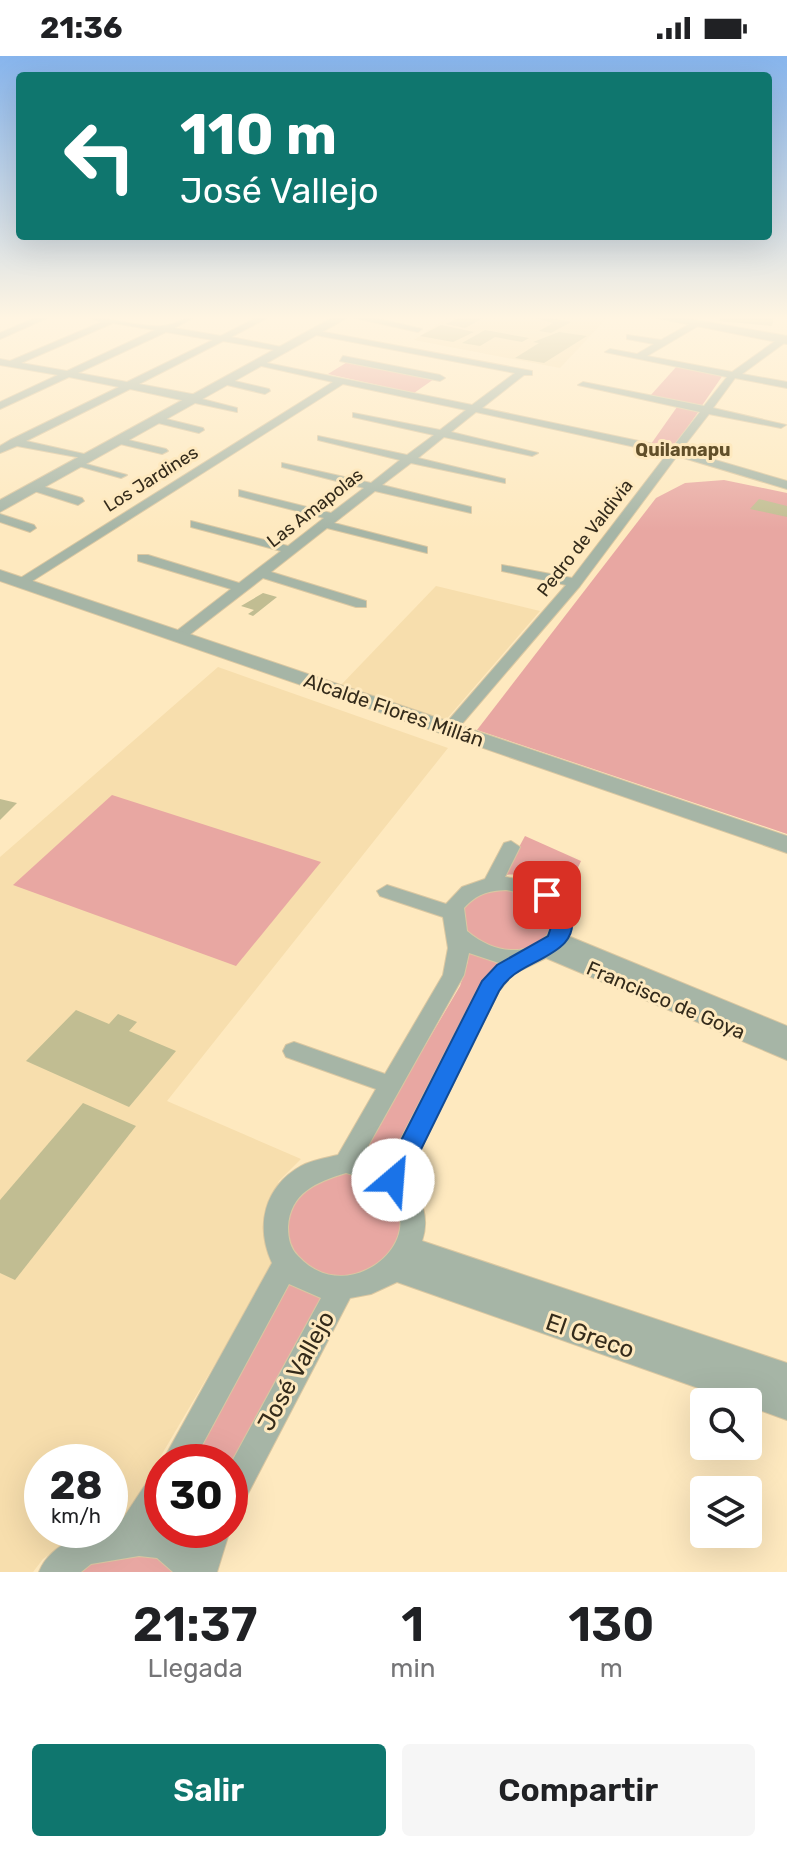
<!DOCTYPE html>
<html lang="es">
<meta charset="utf-8">
<style>
body{margin:0;font-family:Rubik,sans-serif;background:#f6f6f6;color:#202124;height:100vh;display:flex;flex-direction:column;font-size:30px;white-space:nowrap}
*{box-sizing:border-box;margin:0}
p{font-size:26px;color:#757577}
.icon{flex:none;width:44px;height:44px;fill:none;stroke:currentColor;stroke-width:2;stroke-linecap:round;stroke-linejoin:round}
.map{position:relative;height:1516px;overflow:hidden}
.drawer{display:flex;flex-direction:column;background:#fff;flex:1}
.drawer>*{flex:none}
.top-card{position:absolute;left:16px;top:16px;width:756px;height:168px;border-radius:8px;box-shadow:0 8px 32px #0002;background:#0f766e;color:#fff;overflow:hidden}
.controls{position:absolute;left:690px;top:1332px;display:grid;gap:16px}
.controls a{display:grid;place-items:center;width:72px;height:72px;border-radius:8px;background:#fff;box-shadow:0 8px 32px #0002;font-size:40px}
.speed{position:absolute;left:24px;top:1388px;display:flex;gap:16px;font-size:40px;font-weight:700;text-align:center}
.speed>*{display:grid;place-content:center;width:104px;height:104px;border-radius:50%;background:#fff;box-shadow:0 8px 32px #0002;line-height:1}
.speed small{font-size:20px;font-weight:400}
.speed .limit{border:12px solid #d22;background:#fff;color:#111}
.pin{position:absolute;display:grid;place-items:center;width:68px;height:68px;color:#fff;margin:-34px;border-radius:16px;box-shadow:0 4px 12px #0006}
.me{position:absolute;width:88px;margin:-44px;rotate:27deg;stroke-linejoin:round;filter:drop-shadow(0 0 6px #0008)}
.turn{display:flex;align-items:center;gap:28px;height:168px;padding:0 32px;font-size:36px}
.turn .icon{width:104px;height:104px;stroke-width:2.5}
.turn b{display:block;font-size:56px;line-height:68px}
.eta{display:flex;justify-content:space-evenly;align-items:center;height:136px;text-align:center}
.eta b{font-size:48px;font-weight:600;line-height:56px}
.button{display:flex;gap:16px;margin-top:auto;padding:16px 32px}
.button a{flex:1;height:92px;border-radius:8px;background:#0f766e;color:#fff;font-size:32px;font-weight:600;line-height:92px;text-align:center}
.button a+a{background:#f6f6f6;color:#202124}
.status{display:flex;justify-content:space-between;align-items:center;height:56px;padding:0 40px;background:#fff;direction:ltr}
.status svg{height:22px;fill:currentColor}
.map>svg:first-child{display:block}
</style>
<div class="status"><b>21:36</b><svg viewBox="0 0 49 12"><path d="M0 12V9h3v3zM5 12V6h3v6zM10 12V3h3v9zM15 12V0h3v12zM26 1h20v11H26zM47 4h2v5h-2z"/></svg></div>
<div class="map">
<svg width="787" height="1516" viewBox="0 0 787 1516">
<rect width="100%" height="100%" fill="#fee9bf"/>
<g fill="#f7dead">
<path d="M 446,262 L 607,262 L 560,312 L 414,284 Z"/>
<path d="M 436,530 L 540,555 L 445,665 L 340,630 Z"/>
<path d="M 218,611 L 448,692 L 167,1045 L 301,1103 L 279,1125 L 266,1154 L 265,1167 L 275,1206 L 122,1466 L 110,1469 L 110,1406 L 42,1406 L 42,1474 L 82,1474 L 43,1503 L 33,1516 L 0,1516 L 0,801 Z"/>
</g>
<g fill="#e8a7a2">
<path d="M 349,305 L 434,323 L 414,337 L 328,318 Z"/>
<path d="M 677,310 L 723,319 L 701,351 L 650,340 Z"/>
<path d="M 677,351 L 699,355 L 672,393 L 651,388 Z"/>
<path d="M 724,424 L 787,437 L 787,778 L 477,674 L 656,442 L 685,427 Z"/>
<path d="M 112,739 L 321,806 L 236,910 L 13,829 Z"/>
<path d="M 525,780 L 581,805 L 564,842 C 549,825 527,816 504,819 Z"/>
<path d="M 508,830 L 544,843 L 557,869 L 538,893 L 497,897 L 465,878 L 462,850 L 472,839 Z"/>
<path d="M 466,888 L 517,905 L 499,916 L 392,1120 L 356,1107 L 460,930 L 468,905 Z"/>
<path d="M 347,1113 L 392,1132 L 406,1176 L 377,1217 L 323,1225 L 283,1194 C 284,1127 286,1133 347,1113 Z"/>
<path d="M 285,1223 L 330,1244 L 230,1430 L 230,1406 L 181,1406 Z"/>
<path d="M 153,1491 L 183,1516 L 67,1516 L 96,1499 Z"/>
</g>
<g fill="#c1bd92">
<path d="M 458,262 L 483,262 L 465,272 L 446,268 Z"/>
<path d="M 536,262 L 551,262 L 571,266 L 551,277 L 539,275 L 553,267 Z"/>
<path d="M 721,262 L 774,262 L 772,270 L 719,265 Z"/>
<path d="M 441,269 L 474,276 L 453,286 L 420,280 Z"/>
<path d="M 485,274 L 529,282 L 522,286 L 495,281 L 480,290 L 462,287 Z"/>
<path d="M 559,276 L 587,280 L 544,307 L 515,302 L 539,287 L 533,286 Z"/>
<path d="M 759,443 L 787,450 L 787,461 L 750,453 Z"/>
<path d="M 263,537 L 277,541 L 253,560 L 248,558 L 254,554 L 241,550 Z"/>
<path d="M 0,743 L 17,747 L 0,764 Z"/>
<path d="M 76,954 L 109,968 L 118,958 L 137,966 L 129,975 L 176,995 L 129,1051 L 26,1005 Z"/>
<path d="M 83,1047 L 136,1070 L 15,1224 L 0,1217 L 0,1144 Z"/>
</g>
<g fill="none" stroke-linecap="round" stroke-linejoin="round">
<defs>
<g id="minor">
<path d="M 35,262 L 47,262 L 0,283 L 0,277 Z"/>
<path d="M 91,262 C 114,262 142,272 162,270 C 173,270 181,262 193,262 L 174,272 L 221,280 L 256,262 L 267,262 L 231,281 L 291,293 L 286,296 L 223,285 L 139,328 L 202,340 L 202,343 L 237,352 L 237,356 L 130,333 L 26,385 L 93,400 L 93,404 L 17,390 L 0,397 L 0,390 L 10,384 L 119,331 L 69,321 L 0,353 L 0,346 L 58,319 L 0,309 L 0,303 L 10,305 L 102,266 ZM 113,267 L 155,274 L 67,315 L 21,307 ZM 166,276 L 213,284 L 127,326 L 78,317 Z"/>
<path d="M 355,262 L 374,262 L 422,273 L 418,276 Z"/>
<path d="M 695,265 L 698,270 L 647,300 L 732,316 L 781,281 L 787,281 L 787,285 L 742,318 L 787,326 L 787,332 L 735,322 L 713,352 L 786,369 L 781,372 L 709,358 L 681,394 L 787,425 L 787,433 L 677,400 L 580,530 L 455,676 L 449,678 L 441,673 L 566,529 L 502,515 L 502,509 L 572,522 L 667,398 L 476,356 L 451,376 L 538,397 L 532,400 L 444,381 L 418,402 L 505,423 L 505,427 L 411,407 L 382,429 L 471,451 L 471,457 L 375,435 L 334,467 L 427,491 L 427,497 L 327,472 L 271,516 L 366,545 L 366,551 L 356,551 L 263,522 L 184,583 L 174,583 L 174,577 L 231,533 L 138,505 L 138,499 L 148,499 L 239,527 L 281,495 L 191,471 L 191,465 L 288,490 L 324,462 L 239,440 L 239,434 L 331,457 L 364,432 L 282,411 L 282,407 L 371,427 L 400,404 L 318,384 L 318,380 L 407,399 L 434,379 L 353,361 L 353,357 L 440,374 L 466,354 L 343,328 L 26,529 L 16,529 L 14,526 L 333,326 L 257,309 L 257,305 L 472,349 L 515,317 L 316,279 L 313,274 L 532,315 L 532,319 L 524,319 L 482,352 L 672,392 L 700,356 L 578,329 L 583,326 L 704,350 L 727,321 L 605,296 L 610,293 L 637,298 L 654,288 L 627,283 L 627,279 L 661,284 Z"/>
<path d="M 343,300 L 440,319 L 445,322 L 440,325 L 340,305 Z"/>
<path d="M 226,323 L 269,333 L 270,335 L 265,338 L 223,328 L 223,324 Z"/>
<path d="M 158,361 L 203,372 L 204,374 L 199,377 L 154,366 L 153,364 Z"/>
<path d="M 120,382 L 166,393 L 168,395 L 162,398 L 116,387 L 115,385 Z"/>
<path d="M 75,405 L 127,419 L 121,422 L 75,409 Z"/>
<path d="M 35,428 L 82,442 L 84,445 L 78,449 L 31,434 L 31,430 Z"/>
<path d="M 0,458 L 34,469 L 36,472 L 30,476 L 0,466 Z"/>
<path d="M 511,785 L 520,791 L 505,821 C 540,826 578,837 568,880 L 787,970 L 787,1004 L 546,902 L 513,918 L 499,935 L 406,1123 C 422,1142 430,1161 422,1185 L 787,1307 L 787,1364 L 748,1350 L 748,1346 L 738,1346 L 397,1226 L 371,1238 L 350,1242 L 241,1451 L 230,1456 L 230,1409 L 321,1242 L 289,1228 L 193,1406 L 162,1406 L 272,1207 C 255,1170 264,1131 301,1110 C 312,1104 326,1102 338,1099 L 376,1033 L 286,1001 L 283,995 L 286,989 L 294,986 L 385,1018 L 443,919 L 448,892 L 443,861 L 380,840 L 377,835 L 387,829 L 446,848 L 462,831 L 485,823 L 504,787 ZM 506,834 C 598,850 532,930 467,875 L 464,852 C 477,838 487,835 506,834 ZM 469,897 L 499,907 L 479,931 L 387,1110 L 362,1101 L 464,919 ZM 346,1117 C 466,1149 359,1266 298,1200 C 290,1192 288,1182 288,1171 C 290,1137 316,1126 346,1117 Z"/>
<path d="M 162,1416 L 162,1459 L 155,1470 L 177,1478 L 193,1490 L 198,1474 L 230,1474 L 217,1516 L 173,1516 L 157,1502 L 139,1500 L 91,1508 L 81,1516 L 39,1516 C 52,1484 91,1476 118,1470 L 151,1420 Z"/>
</g>
<g id="tertiary">
<path d="M 332,262 L 347,262 L 0,456 L 0,444 Z"/>
<path d="M 657,262 L 684,262 L 787,280 L 787,288 Z"/>
<path d="M 0,514 L 787,780 L 787,797 L 0,525 Z"/>
</g>
</defs>
<use href="#minor" stroke="#dac7a1" stroke-width="2"/>
<use href="#tertiary" stroke="#dac7a1" stroke-width="2"/>
<use href="#minor" fill="#a6b5a6" fill-rule="evenodd"/>
<use href="#tertiary" fill="#a6b5a6" fill-rule="evenodd"/>
</g>
<linearGradient id="sky" x2="0" y2="1"><stop stop-color="#87b5ed"/><stop offset="0.55" stop-color="#fff5e2"/><stop offset="1" stop-color="#fff5e2" stop-opacity="0"/></linearGradient>
<rect width="787" height="475" fill="url(#sky)"/>
<path fill="#1a73e8" stroke="#114b97" stroke-width="2" d="M 547,833 C 556,835 565,844 569,853 C 586,895 532,902 511,921 C 506,925 502,930 499,935 L 402,1132 L 393,1135 L 384,1132 L 381,1124 L 482,925 L 497,909 L 548,880 L 552,868 L 549,855 L 537,839 Z"/>
<g text-anchor="middle" dominant-baseline="central" stroke-width="6" stroke-linejoin="round" paint-order="stroke">
<g font-size="18" font-weight="bold" fill="#614f29" stroke="#fee9bf">
<text x="683" y="394">Quilamapu</text>
</g>
<g font-size="18" fill="#342b1b" stroke="#fee9bf">
<text transform="translate(151 423) rotate(-32)">Los Jardines</text>
<text transform="translate(315 452) rotate(-38)">Las Amapolas</text>
<text transform="translate(585 482) rotate(-52)">Pedro de Valdivia</text>
</g>
<g font-size="20" fill="#342b1b" stroke="#fee9bf">
<text transform="translate(394 654) rotate(19)">Alcalde Flores Millán</text>
<text transform="translate(666 944) rotate(23)">Francisco de Goya</text>
</g>
<g font-size="24" fill="#342b1b" stroke="#fee9bf">
<text transform="translate(590 1280) rotate(19)">El Greco</text>
<text transform="translate(296 1315) rotate(-61)">José Vallejo</text>
</g>
</g>
</svg>
<div class="controls">
<a><svg class="icon" aria-label="search" viewBox="0 0 24 24"><circle cx="10" cy="10" r="6"/><path d="M15 15l6 6"/></svg></a>
<a><svg class="icon" aria-label="layers" viewBox="0 0 24 24"><path d="M12 4l9 5-9 5-9-5zM3 14l9 5 9-5"/></svg></a>
</div>
<div class="speed"><div>28<small>km/h</small></div><div class="limit">30</div></div>
<div class="pin" style="left:547px;top:839px;background:#d93025"><svg class="icon" aria-label="arrive" viewBox="0 0 24 24"><path d="M6 21V4h12l-3 4 3 4H6"/></svg></div>
<svg class="me" style="left:393px;top:1124px" viewBox="-20 -20 40 40"><circle r="19" fill="#fff"/><path d="M0-13L10 11 0 6-10 11z" fill="#1a73e8"/></svg>
<div class="top-card">
<div class="turn"><svg class="icon" aria-label="left" viewBox="0 0 24 24"><path d="M17 20v-9H6M10 6l-5 5 5 5"/></svg><div><b>110 m</b>José Vallejo</div></div>
</div>
</div>
<section class="drawer">
<div class="eta">
<div><b>21:37</b><p>Llegada</p></div>
<div><b>1</b><p>min</p></div>
<div><b>130</b><p>m</p></div>
</div>
<div class="button"><a>Salir</a><a>Compartir</a></div>
</section>
